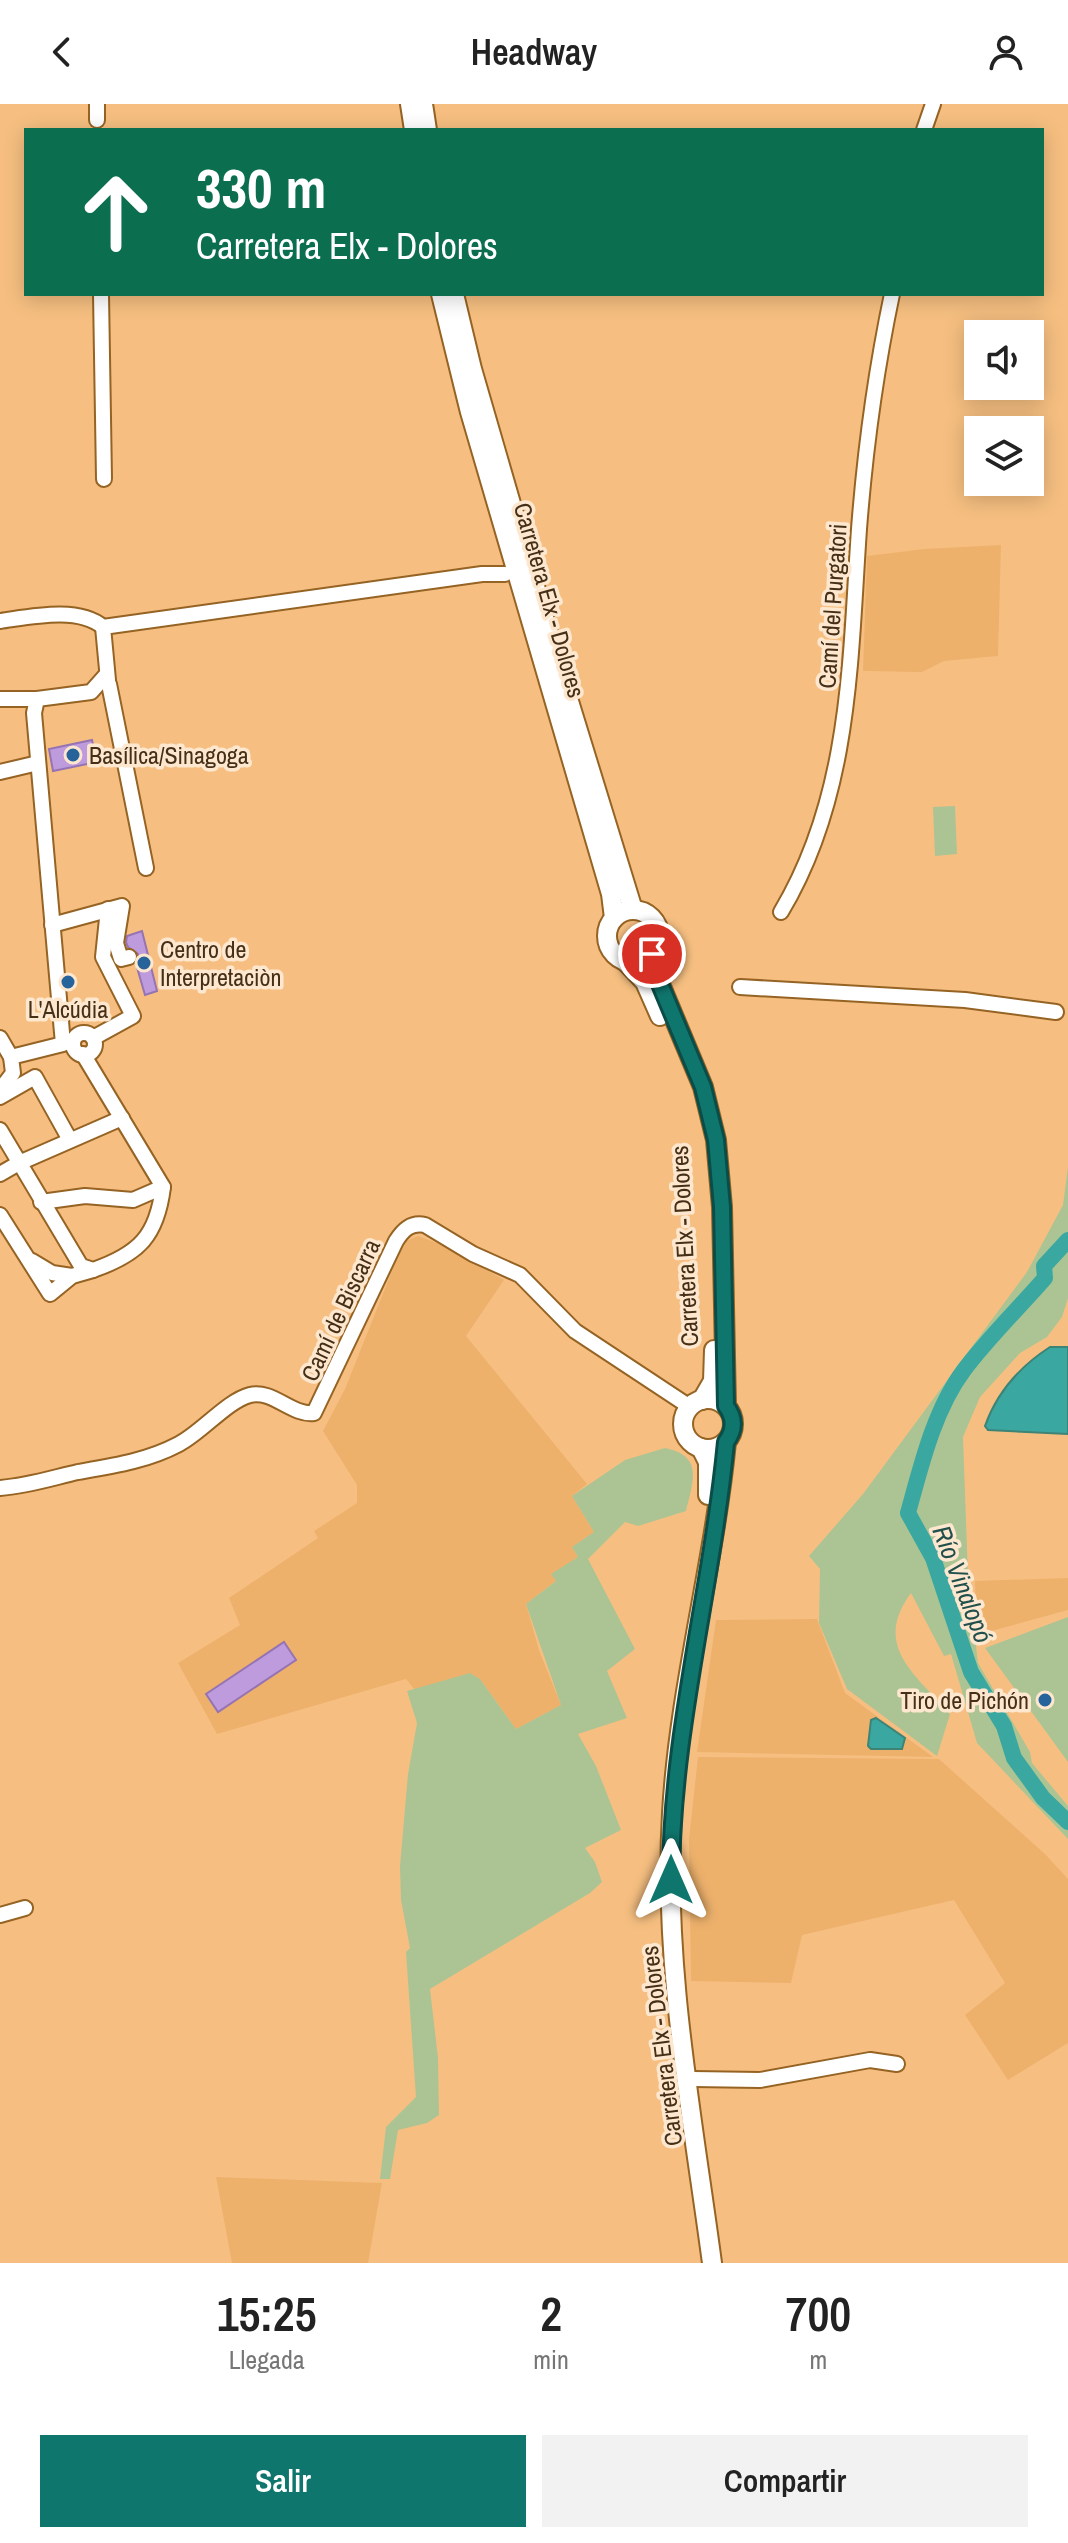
<!DOCTYPE html>
<html lang="es">
<meta charset="utf-8">
<style>
body{margin:0;font-family:"Archivo Narrow",sans-serif;background:#f2f2f2;color:#222;height:100vh;display:flex;flex-direction:column;font-size:30px;white-space:nowrap}
*{box-sizing:border-box;margin:0}
p{font-size:26px;color:#767676}
.icon{flex:none;width:44px;height:44px;fill:none;stroke:currentColor;stroke-width:2;stroke-linecap:round;stroke-linejoin:round}
.map{position:relative;height:2159px;overflow:hidden}
.drawer{display:flex;flex-direction:column;background:#fff;flex:1}
.drawer>*{flex:none}
.guide{position:absolute;left:24px;top:24px;width:1020px;height:168px;border-radius:0px;box-shadow:0 4px 20px #0003;background:#0b6e4f;color:#fff;overflow:hidden}
.tools{position:absolute;left:964px;top:216px;display:grid;gap:16px}
.tools a{display:grid;place-items:center;width:80px;height:80px;border-radius:0px;background:#fff;box-shadow:0 4px 20px #0003;font-size:40px}
.pin{position:absolute;display:grid;place-items:center;width:68px;height:68px;color:#fff;margin:-34px;border:4px solid #fff;border-radius:50%;box-shadow:0 2px 8px #0007}
.me{position:absolute;width:88px;margin:-44px;rotate:0deg;stroke-linejoin:round;filter:drop-shadow(0 0 6px #0008)}
.turn{display:flex;align-items:center;gap:28px;height:168px;padding:0 40px;font-size:36px}
.turn .icon{width:104px;height:104px;stroke-width:2.5}
.turn b{display:block;font-size:56px;line-height:68px}
.eta{display:flex;justify-content:space-evenly;align-items:center;height:136px;text-align:center}
.eta b{font-size:48px;font-weight:600;line-height:56px}
.action{display:flex;gap:16px;margin-top:auto;padding:16px 40px}
.action a{flex:1;height:92px;border-radius:0px;background:#0f766e;color:#fff;font-size:32px;font-weight:600;line-height:92px;text-align:center}
.action a+a{background:#f2f2f2;color:#222}
header{display:flex;justify-content:space-between;align-items:center;height:104px;padding:0 40px;background:#fff;font-size:36px;font-weight:600}
.map>svg:first-child{display:block}
</style>
<header><svg class="icon" aria-label="back" viewBox="0 0 24 24"><path d="M15 5l-7 7 7 7"/></svg>Headway<svg class="icon" aria-label="person" viewBox="0 0 24 24"><circle cx="12" cy="8" r="4"/><path d="M4 21q1-7 8-7t8 7"/></svg></header>
<div class="map">
<svg width="1068" height="2159" viewBox="0 0 1068 2159">
<rect width="100%" height="100%" fill="#f6bf81"/>
<g fill="#edb16c">
<path d="M 1001,441 L 998,552 L 944,557 L 922,568 L 863,567 L 867,452 L 924,445 Z"/>
<path d="M 418,1132 L 445,1142 L 504,1176 L 466,1232 L 587,1380 L 572,1392 L 594,1428 L 572,1443 L 578,1453 L 552,1470 L 556,1477 L 526,1500 L 539,1546 L 561,1601 L 516,1625 L 480,1575 L 414,1585 L 406,1575 L 217,1630 L 178,1559 L 240,1521 L 229,1494 L 318,1434 L 314,1427 L 357,1399 L 357,1381 L 323,1327 L 345,1285 L 396,1157 L 406,1137 Z"/>
<path d="M 1068,1474 L 1068,1506 L 977,1531 L 975,1477 Z"/>
<path d="M 817,1515 L 845,1589 L 933,1653 L 697,1648 L 716,1516 Z"/>
<path d="M 698,1653 L 939,1655 L 1045,1750 L 1068,1775 L 1068,1939 L 1008,1976 L 965,1911 L 1005,1879 L 954,1796 L 802,1831 L 791,1879 L 691,1877 L 689,1735 Z"/>
<path d="M 216,2073 L 382,2079 L 368,2159 L 232,2159 Z"/>
</g>
<g fill="#acc493">
<path d="M 955,702 L 957,750 L 935,752 L 933,703 Z"/>
<path d="M 1068,1063 L 1068,1194 L 1062,1213 L 1047,1233 L 1020,1249 L 980,1293 L 963,1333 L 968,1472 L 978,1559 L 1030,1648 L 1032,1659 L 1068,1702 L 1068,1735 L 977,1639 L 951,1550 L 944,1552 L 911,1489 C 872,1542 915,1570 950,1610 L 937,1652 L 847,1585 L 819,1519 L 820,1465 L 809,1452 L 863,1390 L 1027,1168 L 1063,1101 Z"/>
<path d="M 665,1344 C 704,1352 693,1377 686,1407 L 638,1422 L 625,1418 L 588,1455 L 635,1545 L 607,1567 L 627,1614 L 578,1630 L 596,1662 L 621,1726 L 585,1744 L 595,1758 L 602,1778 L 590,1789 L 430,1885 L 438,1954 L 439,2011 L 427,2019 L 398,2026 L 390,2075 L 380,2075 L 386,2023 L 416,1993 L 406,1848 L 410,1844 L 401,1796 L 400,1762 L 408,1670 L 417,1619 L 407,1587 L 470,1569 L 480,1575 L 516,1625 L 561,1601 L 526,1500 L 556,1477 L 551,1470 L 578,1453 L 572,1443 L 594,1428 L 572,1392 L 625,1356 Z"/>
<path d="M 1068,1513 L 1068,1658 L 985,1544 Z"/>
</g>
<g fill="#3aa8a0" stroke="#3d8477" stroke-width="2">
<path d="M 1050,1243 L 1068,1243 L 1068,1330 L 988,1326 L 985,1322 C 997,1288 1019,1263 1050,1243 Z"/>
<path d="M 876,1614 L 905,1634 L 902,1645 L 871,1645 L 868,1642 L 871,1616 Z"/>
</g>
<g fill="none" stroke-linecap="round" stroke-linejoin="round">
<path stroke="#3aa8a0" stroke-width="16" d="M 1068,1136 L 1044,1162 L 1045,1174 C 1018,1205 988,1234 964,1266 C 934,1306 921,1362 908,1409 L 933,1454 L 971,1568 L 1004,1622 L 1014,1654 L 1043,1694 L 1068,1718"/>
</g>
<g fill="#be9bdc" stroke="#9673b2" stroke-width="2">
<path d="M 92,636 L 97,658 L 53,667 L 49,645 Z"/>
<path d="M 142,827 L 157,887 L 145,891 L 136,860 L 138,850 L 128,843 L 126,838 L 127,832 Z"/>
<path d="M 284,1538 L 296,1556 L 218,1608 L 206,1590 Z"/>
</g>
<g fill="none" stroke-linecap="round" stroke-linejoin="round">
<defs>
<g id="minor">
<path d="M 97,0 L 97,16"/>
<path d="M 924,26 L 933,0"/>
<path d="M 101,190 L 104,375"/>
<path d="M 0,517 C 30,513 78,502 103,523"/>
<path d="M 108,576 L 103,523 L 482,470 L 505,470"/>
<path d="M 109,580 L 146,764"/>
<path d="M 0,595 L 37,595"/>
<path d="M 0,668 L 38,659"/>
<path d="M 781,808 C 851,691 850,556 859,425 C 865,347 876,266 892,190"/>
<path d="M 52,821 L 122,802 L 116,839 L 121,855 L 129,853"/>
<path d="M 740,883 L 965,896 L 1056,908"/>
<circle cx="84" cy="940" r="11"/>
<path d="M 0,934 L 11,953"/>
<path d="M 93,934 L 133,912 L 103,853 L 108,805"/>
<path d="M 0,986 L 13,969 L 11,953 L 63,940 L 34,609 L 37,595 L 91,588 L 107,570"/>
<path d="M 0,993 L 35,973 L 70,1036"/>
<path d="M 0,1026 L 81,1162 L 93,1166 C 139,1150 157,1132 163,1083 L 83,950"/>
<path d="M 0,1070 L 19,1059 L 122,1014"/>
<path d="M 41,1098 L 85,1092 L 133,1096 L 163,1083"/>
<path d="M 0,1111 L 50,1190 L 72,1172 L 93,1166"/>
<path d="M 32,1157 L 52,1169 L 72,1172"/>
<path d="M 0,1384 C 27,1382 52,1374 78,1368 C 113,1362 147,1357 179,1340 C 202,1328 227,1297 250,1291 C 272,1285 292,1312 314,1309 L 396,1137 C 403,1126 411,1118 425,1121 L 473,1150 L 520,1171 L 575,1227 L 690,1303"/>
<path d="M 0,1811 L 25,1804"/>
<path d="M 693,1975 L 760,1976 L 870,1956 L 897,1960"/>
</g>
<g id="major">
<path d="M 410,0 L 414,26"/>
<path d="M 423,0 L 427,26"/>
<path d="M 441,190 L 470,308 L 611,790 L 614,814"/>
<path d="M 454,190 L 472,265 L 556,555 L 633,806"/>
<circle cx="633" cy="832" r="26"/>
<path d="M 652,850 L 657,873 L 703,983 L 716,1036 L 722,1103 L 726,1302"/>
<path d="M 626,858 L 645,878 L 660,912"/>
<circle cx="708" cy="1320" r="25"/>
<path d="M 702,1296 L 713,1277 L 714,1246"/>
<path d="M 701,1344 L 708,1358 L 708,1391"/>
<path d="M 712,2159 C 692,2009 663,1861 672,1709 C 679,1584 714,1462 726,1338"/>
</g>
</defs>
<use href="#minor" stroke="#956323" stroke-width="18"/>
<use href="#major" stroke="#956323" stroke-width="22"/>
<use href="#minor" stroke="#fff" stroke-width="14"/>
<use href="#major" stroke="#fff" stroke-width="18"/>
</g>
<g fill="none" stroke-linecap="round" stroke-linejoin="round">
<defs>
<path id="route" d="M 652,850 L 657,873 L 703,983 L 716,1036 L 722,1103 L 726,1302 C 735,1314 735,1326 726,1338 C 712,1485 671,1628 671,1776"/>
</defs>
<use href="#route" stroke="#0a4d48" stroke-width="20"/>
<use href="#route" stroke="#0f766e" stroke-width="14"/>
</g>
<g fill="#26639a" stroke="#fee7cf" stroke-width="3">
<circle cx="73" cy="651" r="8"/>
<circle cx="144" cy="859" r="8"/>
<circle cx="68" cy="878" r="8"/>
<circle cx="1045" cy="1596" r="8"/>
</g>
<g text-anchor="middle" dominant-baseline="central" stroke-width="7" stroke-linejoin="round" paint-order="stroke">
<g font-size="24" fill="#452f16" stroke="#fee7cf">
<text transform="translate(550 496) rotate(74)">Carretera Elx - Dolores</text>
<text transform="translate(832 502) rotate(-86)">Camí del Purgatori</text>
<text transform="translate(684 1142) rotate(-93)">Carretera Elx - Dolores</text>
<text transform="translate(340 1206) rotate(-65)">Camí de Biscarra</text>
<text transform="translate(661 1942) rotate(-97)">Carretera Elx - Dolores</text>
</g>
<g font-size="24" fill="#452f16" stroke="#fee7cf" text-anchor="start">
<text x="89" y="651">Basílica/Sinagoga</text>
<text x="160" y="845">Centro de<tspan x="160" dy="28">Interpretaciòn</tspan></text>
<text x="68" y="905" text-anchor="middle">L'Alcúdia</text>
<text x="1029" y="1596" text-anchor="end">Tiro de Pichón</text>
</g>
<g font-size="26" font-style="italic" fill="#21504c" stroke="#fee7cf">
<text transform="translate(963 1480) rotate(69)">Río Vinalopó</text>
</g>
</g>
</svg>
<div class="tools">
<a><svg class="icon" aria-label="sound" viewBox="0 0 24 24"><path d="M4 9h4l5-4v14l-5-4H4zM17 9q2 3 0 6"/></svg></a>
<a><svg class="icon" aria-label="layers" viewBox="0 0 24 24"><path d="M12 4l9 5-9 5-9-5zM3 14l9 5 9-5"/></svg></a>
</div>
<div class="pin" style="left:652px;top:850px;background:#d93025"><svg class="icon" aria-label="arrive" viewBox="0 0 24 24"><path d="M6 21V4h12l-3 4 3 4H6"/></svg></div>
<svg class="me" style="left:671px;top:1776px" viewBox="-20 -20 40 40"><path d="M0-17L14 15 0 8-14 15z" fill="#0f766e" stroke="#fff" stroke-width="4"/></svg>
<div class="guide">
<div class="turn"><svg class="icon" aria-label="ahead" viewBox="0 0 24 24"><path d="M12 20V5M6 11l6-6 6 6"/></svg><div><b>330 m</b>Carretera Elx - Dolores</div></div>
</div>
</div>
<section class="drawer">
<div class="eta">
<div><b>15:25</b><p>Llegada</p></div>
<div><b>2</b><p>min</p></div>
<div><b>700</b><p>m</p></div>
</div>
<div class="action"><a>Salir</a><a>Compartir</a></div>
</section>
